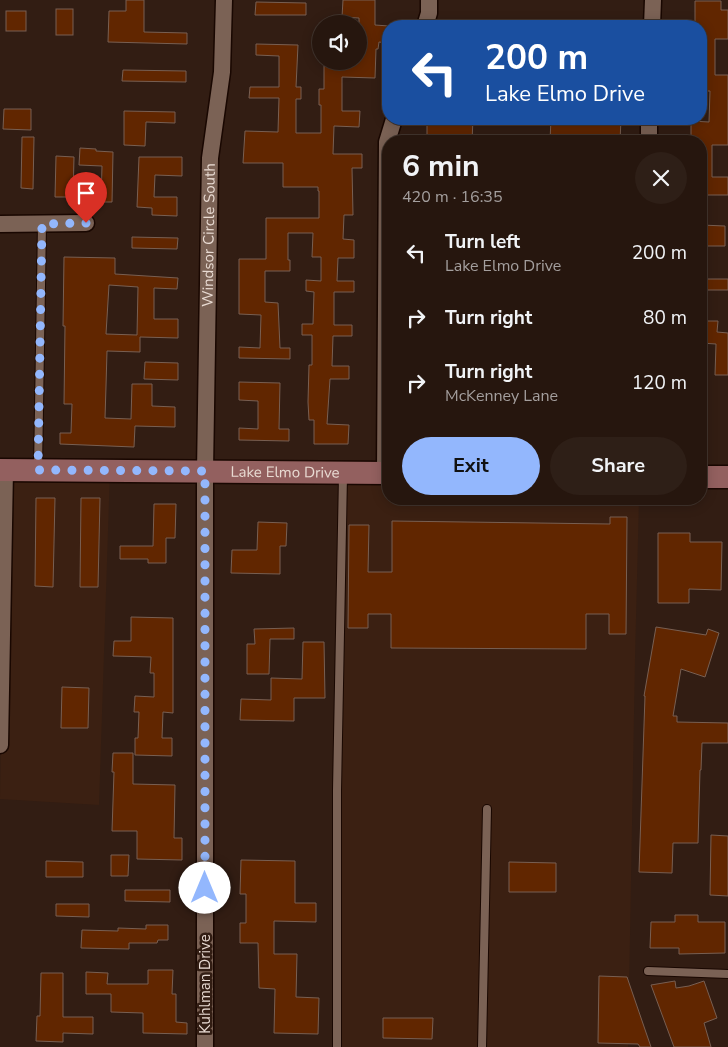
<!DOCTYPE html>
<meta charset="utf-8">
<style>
body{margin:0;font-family:"Nunito Sans",sans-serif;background:#2e1f17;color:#f1f3f6;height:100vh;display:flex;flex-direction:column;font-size:19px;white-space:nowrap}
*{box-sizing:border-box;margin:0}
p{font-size:16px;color:#a49f9e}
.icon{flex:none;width:28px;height:28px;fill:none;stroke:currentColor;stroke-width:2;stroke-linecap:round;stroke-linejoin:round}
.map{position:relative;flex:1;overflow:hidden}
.drawer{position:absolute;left:382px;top:135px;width:325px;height:370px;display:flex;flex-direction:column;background:#26160e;border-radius:20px;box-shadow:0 2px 12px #0003,0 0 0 1px #42352e}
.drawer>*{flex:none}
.banner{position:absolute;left:382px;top:20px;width:325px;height:105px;border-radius:20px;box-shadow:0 2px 12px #0003,0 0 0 1px #42352e;background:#1a4fa0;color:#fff;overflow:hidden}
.buttons{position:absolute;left:312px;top:15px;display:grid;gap:10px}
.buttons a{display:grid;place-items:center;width:55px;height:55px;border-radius:50%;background:#26160e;box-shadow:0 2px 12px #0003,0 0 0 1px #42352e;font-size:25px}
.pin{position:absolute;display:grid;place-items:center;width:42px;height:42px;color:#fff;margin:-51px -21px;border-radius:50% 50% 50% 0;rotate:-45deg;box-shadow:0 0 5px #0007}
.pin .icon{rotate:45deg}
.me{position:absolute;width:55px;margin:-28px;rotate:0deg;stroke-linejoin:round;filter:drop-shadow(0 0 4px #0008)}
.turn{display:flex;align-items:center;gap:18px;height:105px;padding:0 20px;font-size:22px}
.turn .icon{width:65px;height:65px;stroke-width:2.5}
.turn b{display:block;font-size:35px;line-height:42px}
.round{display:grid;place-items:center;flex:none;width:52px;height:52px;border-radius:26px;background:#2e1f17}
.overview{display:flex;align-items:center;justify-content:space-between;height:85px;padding:0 20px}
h1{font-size:30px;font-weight:700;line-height:38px}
.action{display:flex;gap:10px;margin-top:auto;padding:10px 20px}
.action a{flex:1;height:58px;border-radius:30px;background:#93b7fd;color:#111;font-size:20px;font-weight:700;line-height:58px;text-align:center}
.action a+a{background:#2e1f17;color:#f1f3f6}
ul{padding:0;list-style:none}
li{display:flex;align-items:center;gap:15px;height:65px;padding:0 20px}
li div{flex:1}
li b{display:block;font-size:19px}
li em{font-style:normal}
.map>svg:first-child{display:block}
</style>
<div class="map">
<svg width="728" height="1047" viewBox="0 0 728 1047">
<rect width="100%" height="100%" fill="#321d13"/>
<g fill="#3b2012">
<path d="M 5,470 L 110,470 L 99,805 L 0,799 Z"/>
<path d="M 343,473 L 389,473 L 389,499 L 639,499 L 635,659 L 628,1047 L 337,1047 Z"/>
</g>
<g fill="#612600" stroke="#785f52" fill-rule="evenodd">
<path d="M 126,0 L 144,0 L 144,32 L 187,33 L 187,44 L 108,42 L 109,11 L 126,11 Z"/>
<path d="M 343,0 L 375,0 L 375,25 L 389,26 L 389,43 L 379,42 L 378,49 L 376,49 L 375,78 L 342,77 L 342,111 L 360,111 L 359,127 L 334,126 L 333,154 L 362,154 L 362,168 L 352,168 L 353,215 L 344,215 L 343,239 L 354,240 L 354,258 L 338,258 L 337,281 L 354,281 L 354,292 L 334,292 L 334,325 L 352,325 L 352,336 L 333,336 L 332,366 L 349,366 L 349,379 L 330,379 L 327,424 L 349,425 L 348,444 L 314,444 L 314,420 L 309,420 L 308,402 L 309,365 L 312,365 L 312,335 L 302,335 L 302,324 L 313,324 L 314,292 L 306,291 L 306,280 L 321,281 L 321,257 L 312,257 L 313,233 L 288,233 L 288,260 L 290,260 L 290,271 L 265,271 L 265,302 L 278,303 L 280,348 L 290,348 L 290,359 L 239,358 L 239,347 L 260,348 L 261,315 L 239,314 L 239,259 L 266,259 L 266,218 L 319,218 L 319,191 L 318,191 L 318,187 L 283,187 L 283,163 L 243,163 L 245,131 L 278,132 L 279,98 L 249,98 L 250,87 L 279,87 L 279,56 L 256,55 L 256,44 L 298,45 L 296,87 L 301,87 L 301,99 L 296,99 L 296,133 L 321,133 L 321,105 L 319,105 L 319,89 L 324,89 L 324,66 L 342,66 L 342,61 L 359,61 L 359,18 L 342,17 Z"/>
<path d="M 695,1 L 721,1 L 721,10 L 728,10 L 728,39 L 715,39 L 715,75 L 728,75 L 728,145 L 712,145 L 712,177 L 728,177 L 728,195 L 701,195 L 701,141 L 691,141 L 691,121 L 709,122 L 710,91 L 701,91 L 701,26 L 695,26 Z"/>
<path d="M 256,2 L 306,3 L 306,15 L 255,15 Z"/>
<rect x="56" y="9" width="17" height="26"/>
<rect x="6" y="11" width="20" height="20"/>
<path d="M 123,70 L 186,71 L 186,82 L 122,81 Z"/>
<path d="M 4,109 L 31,109 L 31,130 L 3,129 Z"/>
<path d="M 124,111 L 175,112 L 175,123 L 146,122 L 145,146 L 124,145 Z"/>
<path d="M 427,119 L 473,119 L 472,141 L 455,141 L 455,136 L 427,136 Z"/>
<path d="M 551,119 L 571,119 L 571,123 L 601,124 L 601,119 L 621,119 L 620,141 L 550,141 Z"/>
<path d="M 22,137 L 34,137 L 33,189 L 21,188 Z"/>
<path d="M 80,148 L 96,149 L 96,151 L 113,152 L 112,202 L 101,202 L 102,166 L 79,165 Z"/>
<path d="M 56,156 L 74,157 L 73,197 L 55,197 Z"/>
<path d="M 139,157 L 182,157 L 182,176 L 155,175 L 154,197 L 177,197 L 177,216 L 152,215 L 152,208 L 137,207 Z"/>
<path d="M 701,225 L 725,226 L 725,246 L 701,246 Z"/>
<path d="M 132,237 L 178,238 L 177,249 L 132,248 Z"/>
<path d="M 64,257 L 115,258 L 115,274 L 178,278 L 177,289 L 154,288 L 154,319 L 178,319 L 178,338 L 140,337 L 140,352 L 107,351 L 106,386 L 105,418 L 131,419 L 132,384 L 152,384 L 152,406 L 175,407 L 175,427 L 135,426 L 134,447 L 60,444 L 60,433 L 71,433 L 72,404 L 64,404 L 65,326 L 63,326 ZM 109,285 L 138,287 L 137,335 L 106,334 Z"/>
<rect x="701" y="279" width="27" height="11"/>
<path d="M 701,321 L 718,321 L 717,332 L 728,333 L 728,375 L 715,375 L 716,344 L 701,343 Z"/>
<path d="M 145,362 L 178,363 L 178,380 L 144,379 Z"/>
<path d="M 239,382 L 280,383 L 279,429 L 289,429 L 289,441 L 239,440 L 239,428 L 258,429 L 258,401 L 239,400 Z"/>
<path d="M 36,498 L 55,498 L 53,587 L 35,586 Z"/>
<path d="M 81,498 L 100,498 L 98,587 L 80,587 Z"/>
<path d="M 154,504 L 176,504 L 175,538 L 166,538 L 166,563 L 148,563 L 148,559 L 120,559 L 120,546 L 153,546 Z"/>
<path d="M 610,517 L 627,517 L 626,634 L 609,634 L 609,614 L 586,614 L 586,649 L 391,648 L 391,614 L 368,614 L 368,628 L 348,628 L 349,525 L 369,525 L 368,572 L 392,572 L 392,521 L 610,524 Z"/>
<path d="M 258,522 L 287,523 L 286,546 L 280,546 L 280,574 L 231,573 L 232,550 L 257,550 Z"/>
<path d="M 658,533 L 690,533 L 690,542 L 722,542 L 721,590 L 689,589 L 689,603 L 658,603 Z"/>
<path d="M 131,617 L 173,618 L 173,713 L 163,712 L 162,738 L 172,738 L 172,756 L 135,755 L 135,738 L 138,738 L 139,712 L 134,712 L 135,696 L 154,697 L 154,673 L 150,673 L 151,657 L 113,656 L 114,641 L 131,641 Z"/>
<path d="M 656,627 L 706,635 L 708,629 L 719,633 L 705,677 L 681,669 L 673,716 L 677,716 L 677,722 L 728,723 L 728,743 L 702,743 L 701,770 L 700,770 L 698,843 L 673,843 L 672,873 L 639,872 L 645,696 L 644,696 Z"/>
<path d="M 294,628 L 294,639 L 270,639 L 269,674 L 247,674 L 247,644 L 255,644 L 254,629 Z"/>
<path d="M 303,642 L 324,642 L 325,698 L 294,698 L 294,721 L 240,720 L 241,699 L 271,700 L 271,678 L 302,679 Z"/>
<path d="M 62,687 L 89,688 L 88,728 L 61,728 Z"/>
<path d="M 113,753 L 133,753 L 133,784 L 175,785 L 174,838 L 182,838 L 182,860 L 137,859 L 137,831 L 112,831 L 114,772 L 112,772 Z"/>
<path d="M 711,835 L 728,836 L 728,896 L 710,895 Z"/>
<path d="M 111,855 L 129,855 L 128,876 L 111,876 Z"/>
<path d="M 241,860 L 295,861 L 295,903 L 316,903 L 316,922 L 274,921 L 274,954 L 297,954 L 296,997 L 319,998 L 318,1034 L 274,1033 L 275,989 L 259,988 L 258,943 L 240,943 L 240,923 L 246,923 L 246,894 L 240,894 Z"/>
<path d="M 46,861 L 83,862 L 83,877 L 46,877 Z"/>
<path d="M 509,862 L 556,863 L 556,892 L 509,892 Z"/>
<path d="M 125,890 L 170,890 L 170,902 L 125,901 Z"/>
<path d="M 56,904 L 89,904 L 89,917 L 56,916 Z"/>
<path d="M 675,915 L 698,915 L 698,922 L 725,922 L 725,953 L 679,954 L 679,948 L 650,948 L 651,922 L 675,922 Z"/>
<path d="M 146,925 L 168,925 L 168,940 L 158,940 L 157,943 L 129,943 L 129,949 L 81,948 L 82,930 L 118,931 L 118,928 L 146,929 Z"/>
<path d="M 148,970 L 173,970 L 172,994 L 176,994 L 176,1022 L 187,1023 L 187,1034 L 143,1033 L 143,1013 L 111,1012 L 111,994 L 86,994 L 86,972 L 108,973 L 107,984 L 148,984 Z"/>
<path d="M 41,973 L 63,973 L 63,1017 L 93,1017 L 93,1034 L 63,1033 L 63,1042 L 36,1041 L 37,1016 L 40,1016 Z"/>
<path d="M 599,976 L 627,977 L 651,1047 L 640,1047 L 638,1044 L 598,1043 Z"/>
<path d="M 675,981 L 676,988 L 689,986 L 704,981 L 717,1018 L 704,1023 L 711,1047 L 674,1047 L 651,985 Z"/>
<path d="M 383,1018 L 433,1018 L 432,1039 L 383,1038 Z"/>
</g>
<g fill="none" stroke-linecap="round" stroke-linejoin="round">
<defs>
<g id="lane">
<path d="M 38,469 L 42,224"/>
<path d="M 648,971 L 728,974"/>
<path d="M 337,1047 L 337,790 L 343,475"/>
<path d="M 482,1047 L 487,809"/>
</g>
<g id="street">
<path d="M 425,26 L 429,13 L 429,0"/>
<path d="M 652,26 L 653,0"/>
<path d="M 649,141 L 649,119"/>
<path d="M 0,224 L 86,223"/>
<path d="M 385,473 L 387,142 L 394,119"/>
<path d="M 0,745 L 5,470"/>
<path id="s1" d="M 205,1047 L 205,471 L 210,158 L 222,72 L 224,0"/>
</g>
<g id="secondary">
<path id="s2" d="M 0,470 L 389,473"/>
<path d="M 701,477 L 728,477"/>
</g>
</defs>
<use href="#lane" stroke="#190701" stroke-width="10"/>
<use href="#street" stroke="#190701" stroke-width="19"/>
<use href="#secondary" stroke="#190701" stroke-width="25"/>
<use href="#lane" stroke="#7b6255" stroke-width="8"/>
<use href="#street" stroke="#7b6255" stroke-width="16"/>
<use href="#secondary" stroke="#93605f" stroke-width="22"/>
</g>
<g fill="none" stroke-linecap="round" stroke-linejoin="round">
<path stroke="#93b7fd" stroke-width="9" stroke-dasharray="0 16.2" d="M 86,223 L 42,224 L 38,470 L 205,471 L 205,888"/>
</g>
<g text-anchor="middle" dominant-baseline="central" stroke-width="5" stroke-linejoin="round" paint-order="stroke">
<g font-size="15" fill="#e9dbd3" stroke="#321d13">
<text stroke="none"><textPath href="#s1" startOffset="812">Windsor Circle South</textPath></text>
<text stroke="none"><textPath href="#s2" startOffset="285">Lake Elmo Drive</textPath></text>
<text transform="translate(205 984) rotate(-90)">Kuhlman Drive</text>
</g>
</g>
</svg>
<div class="buttons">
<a><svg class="icon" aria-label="sound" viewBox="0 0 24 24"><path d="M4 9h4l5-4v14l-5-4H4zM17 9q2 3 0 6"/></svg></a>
</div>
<div class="pin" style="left:86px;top:223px;background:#d93025"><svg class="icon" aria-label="arrive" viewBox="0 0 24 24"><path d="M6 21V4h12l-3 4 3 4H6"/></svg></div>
<svg class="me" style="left:205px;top:888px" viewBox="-20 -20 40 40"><circle r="19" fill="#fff"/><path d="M0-13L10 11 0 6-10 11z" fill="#93b7fd"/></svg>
<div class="banner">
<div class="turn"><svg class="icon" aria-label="left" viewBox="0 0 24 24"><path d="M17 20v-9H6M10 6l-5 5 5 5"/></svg><div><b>200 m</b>Lake Elmo Drive</div></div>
</div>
<section class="drawer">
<div class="overview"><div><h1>6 min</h1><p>420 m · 16:35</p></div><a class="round"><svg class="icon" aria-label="close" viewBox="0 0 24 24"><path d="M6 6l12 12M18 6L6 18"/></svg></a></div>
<ul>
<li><svg class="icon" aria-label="left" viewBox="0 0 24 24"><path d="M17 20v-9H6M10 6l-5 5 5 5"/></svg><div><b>Turn left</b><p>Lake Elmo Drive</p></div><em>200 m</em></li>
<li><svg class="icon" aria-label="right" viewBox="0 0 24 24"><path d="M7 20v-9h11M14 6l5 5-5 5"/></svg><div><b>Turn right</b></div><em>80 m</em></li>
<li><svg class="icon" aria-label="right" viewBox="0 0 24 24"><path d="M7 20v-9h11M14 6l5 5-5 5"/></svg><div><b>Turn right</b><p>McKenney Lane</p></div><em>120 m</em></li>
</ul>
<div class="action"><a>Exit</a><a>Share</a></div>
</section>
</div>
